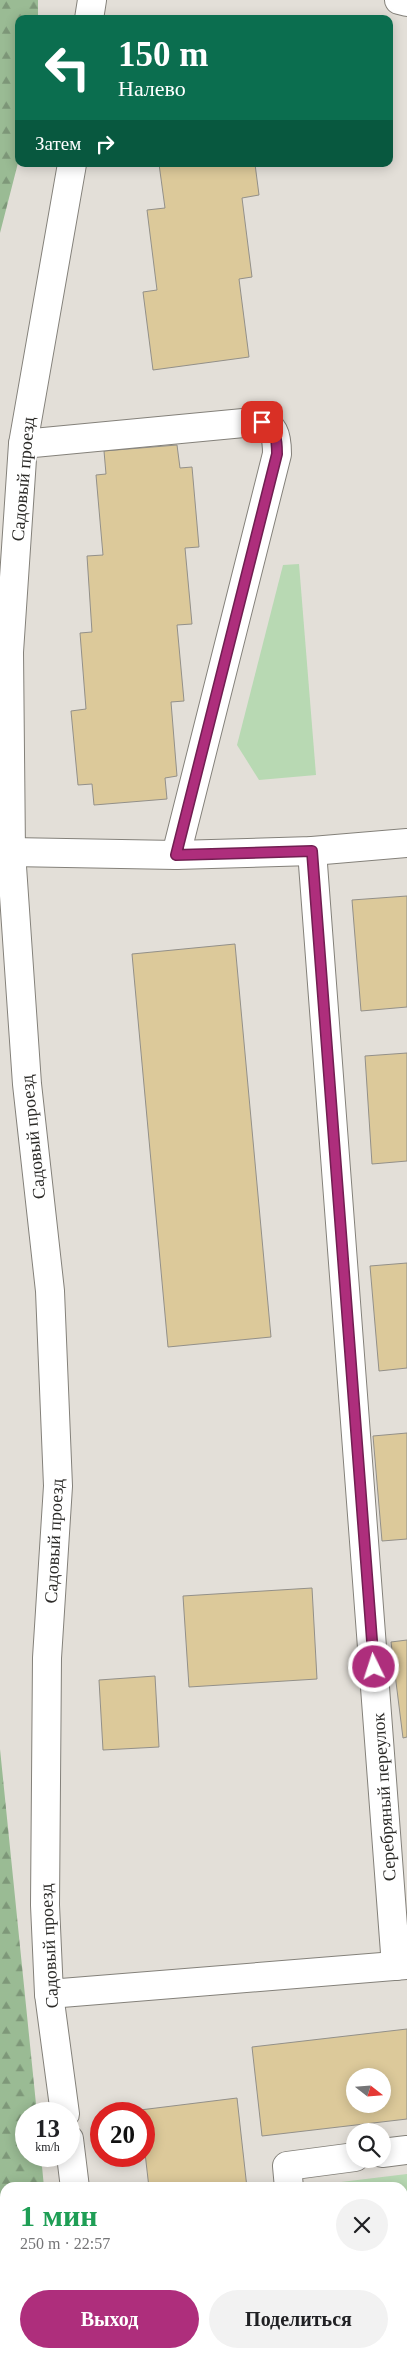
<!DOCTYPE html>
<html lang="ru">
<meta charset="utf-8">
<style>
body{margin:0;font-family:Georgia,serif;background:#f2f2f2;color:#202124;height:100vh;display:flex;flex-direction:column;font-size:19px;white-space:nowrap}
*{box-sizing:border-box;margin:0}
p{font-size:16px;color:#757577}
.icon{flex:none;width:28px;height:28px;fill:none;stroke:currentColor;stroke-width:2;stroke-linecap:round;stroke-linejoin:round}
.map{position:relative;flex:1;overflow:hidden}
.details{position:absolute;left:0px;top:2182px;width:408px;height:176px;display:flex;flex-direction:column;background:#fff;border-radius:15px 15px 0 0;box-shadow:0 2px 12px #0003}
.details>*{flex:none}
.top-card{position:absolute;left:15px;top:15px;width:378px;height:152px;border-radius:10px;box-shadow:0 2px 12px #0003;background:#0b6e4f;color:#fff;overflow:hidden}
.needle{width:32px;rotate:107deg}
.fabs{position:absolute;left:346px;top:2068px;display:grid;gap:10px}
.fabs a{display:grid;place-items:center;width:45px;height:45px;border-radius:50%;background:#fff;box-shadow:0 2px 12px #0003;font-size:25px}
.speed{position:absolute;left:15px;top:2102px;display:flex;gap:10px;font-size:25px;font-weight:700;text-align:center}
.speed>*{display:grid;place-content:center;width:65px;height:65px;border-radius:50%;background:#fff;box-shadow:0 2px 12px #0003;line-height:1}
.speed small{font-size:12px;font-weight:400}
.speed .limit{border:8px solid #d22;background:#fff;color:#111}
.pin{position:absolute;display:grid;place-items:center;width:42px;height:42px;color:#fff;margin:-21px;border-radius:10px;box-shadow:0 2px 8px #0006}
.me{position:absolute;width:55px;margin:-28px;rotate:356deg;stroke-linejoin:round;filter:drop-shadow(0 0 4px #0008)}
.turn{display:flex;align-items:center;gap:18px;height:105px;padding:0 20px;font-size:22px}
.turn .icon{width:65px;height:65px;stroke-width:2.5}
.turn b{display:block;font-size:35px;line-height:42px}
.then{display:flex;align-items:center;height:48px;padding:0 20px;background:#0003;gap:10px;font-size:19px}
.round{display:grid;place-items:center;flex:none;width:52px;height:52px;border-radius:26px;background:#f2f2f2}
.summary{display:flex;align-items:center;justify-content:space-between;height:85px;padding:0 20px}
h1{font-size:30px;font-weight:800;line-height:38px;color:#1e9e55}
.action{display:flex;gap:10px;margin-top:auto;padding:10px 20px}
.action a{flex:1;height:58px;border-radius:30px;background:#ae2e7c;color:#fff;font-size:20px;font-weight:800;line-height:58px;text-align:center}
.action a+a{background:#f2f2f2;color:#202124}
.map>svg:first-child{display:block}
</style>
<div class="map">
<svg width="407" height="2358" viewBox="0 0 407 2358">
<defs>
<pattern id="forest-firs" width="22" height="20" patternUnits="userSpaceOnUse" patternTransform="scale(1.25)"><rect width="22" height="20" fill="#9abb94"/><path d="M5 1l3.5 6h-7zM16 11l3.5 6h-7z" fill="#7e9879"/></pattern>
</defs>
<rect width="100%" height="100%" fill="#e3dfd8"/>
<g fill="url(#forest-firs)">
<path d="M 0,0 L 38,0 L 38,19 L 19,19 L 19,159 L 0,233 Z"/>
<path d="M 0,1749 L 37,2114 L 26,2114 L 26,2156 L 41,2156 L 44,2187 L 5,2188 L 5,2208 L 0,2209 Z"/>
</g>
<g fill="#b8d9b3">
<path d="M 299,564 L 316,775 L 259,780 L 237,745 L 283,565 Z"/>
<path d="M 407,2174 L 407,2358 L 328,2358 L 328,2354 L 402,2354 L 402,2188 L 308,2186 Z"/>
</g>
<g fill="#dcc99a" stroke="#939089" fill-rule="evenodd">
<path d="M 159,164 L 255,164 L 259,195 L 242,198 L 252,277 L 239,279 L 249,357 L 153,370 L 143,292 L 157,290 L 147,210 L 165,208 Z"/>
<path d="M 177,445 L 180,468 L 192,467 L 199,547 L 185,548 L 192,624 L 177,625 L 184,701 L 171,702 L 177,776 L 165,778 L 167,799 L 94,805 L 92,784 L 78,785 L 71,711 L 86,709 L 80,633 L 92,632 L 87,556 L 103,555 L 96,475 L 106,474 L 104,451 Z"/>
<path d="M 407,896 L 407,1007 L 361,1011 L 352,900 Z"/>
<path d="M 235,944 L 271,1337 L 168,1347 L 132,954 Z"/>
<path d="M 407,1053 L 407,1161 L 372,1164 L 365,1056 Z"/>
<path d="M 407,1263 L 407,1368 L 379,1371 L 370,1266 Z"/>
<path d="M 407,1433 L 407,1539 L 382,1541 L 373,1436 Z"/>
<path d="M 312,1588 L 317,1679 L 189,1687 L 183,1596 Z"/>
<path d="M 407,1640 L 407,1737 L 403,1738 L 391,1642 Z"/>
<path d="M 155,1676 L 159,1747 L 103,1750 L 99,1680 Z"/>
<path d="M 407,2029 L 407,2119 L 262,2136 L 252,2047 ZM 355,2076 L 382,2076 L 382,2104 L 355,2104 Z"/>
<path d="M 237,2098 L 247,2188 L 149,2188 L 144,2144 L 144,2114 L 140,2114 L 140,2110 Z"/>
<path d="M 5,2343 L 5,2354 L 41,2354 L 41,2358 L 0,2358 L 0,2344 Z"/>
<path d="M 169,2354 L 267,2354 L 268,2358 L 169,2358 Z"/>
</g>
<g fill="none" stroke-linecap="round" stroke-linejoin="round">
<defs>
<g id="minor">
<path d="M 399,0 L 407,2"/>
<path d="M 89,19 L 92,0"/>
<path d="M 23,444 L 254,422 C 275,422 277,437 277,454 L 176,855"/>
<path d="M 312,851 L 396,1966"/>
<path d="M 11,852 L 176,855 L 312,851 L 407,843"/>
<path d="M 49,1994 L 407,1965"/>
<path d="M 65,2114 L 49,1994 L 45,1905 L 47,1658 L 58,1486 L 50,1291 L 27,1084 L 11,852 L 9,652 L 23,444 L 72,164"/>
<path d="M 69,2139 L 75,2188"/>
<path d="M 382,2153 L 407,2150"/>
<path d="M 289,2188 L 287,2166 L 355,2157"/>
<path d="M 98,2354 L 99,2358"/>
<path d="M 308,2354 L 308,2358"/>
</g>
</defs>
<use href="#minor" stroke="#84817a" stroke-width="30"/>
<use href="#minor" stroke="#fff" stroke-width="28"/>
</g>
<g fill="none" stroke-linecap="round" stroke-linejoin="round">
<defs>
<path id="route" d="M 262,422 C 276,429 277,439 277,454 L 176,855 L 312,851 L 374,1667"/>
</defs>
<use href="#route" stroke="#711e51" stroke-width="12"/>
<use href="#route" stroke="#ae2e7c" stroke-width="9"/>
</g>
<g text-anchor="middle" dominant-baseline="central" stroke-width="4" stroke-linejoin="round" paint-order="stroke">
<g font-size="18" fill="#2b2a27" stroke="#fff">
<text transform="translate(23 479) rotate(-85)">Садовый проезд</text>
<text transform="translate(33 1137) rotate(-96)">Садовый проезд</text>
<text transform="translate(54 1541) rotate(-87)">Садовый проезд</text>
<text transform="translate(384 1797) rotate(-94)">Серебряный переулок</text>
<text transform="translate(49 1946) rotate(-93)">Садовый проезд</text>
</g>
</g>
</svg>
<div class="fabs">
<a><svg class="needle" viewBox="-14 -14 28 28"><path d="M0-13l5 13h-10z" fill="#e53935"/><path d="M0 13l5-13h-10z" fill="#757577"/></svg></a>
<a><svg class="icon" aria-label="search" viewBox="0 0 24 24"><circle cx="10" cy="10" r="6"/><path d="M15 15l6 6"/></svg></a>
</div>
<div class="speed"><div>13<small>km/h</small></div><div class="limit">20</div></div>
<div class="pin" style="left:262px;top:422px;background:#d93025"><svg class="icon" aria-label="arrive" viewBox="0 0 24 24"><path d="M6 21V4h12l-3 4 3 4H6"/></svg></div>
<svg class="me" style="left:374px;top:1667px" viewBox="-20 -20 40 40"><circle r="17" fill="#ae2e7c" stroke="#fff" stroke-width="3"/><path d="M0-11L8 9 0 5-8 9z" fill="#fff"/></svg>
<div class="top-card">
<div class="turn"><svg class="icon" aria-label="left" viewBox="0 0 24 24"><path d="M17 20v-9H6M10 6l-5 5 5 5"/></svg><div><b>150 m</b>Налево</div></div>
<div class="then">Затем<svg class="icon" aria-label="right" viewBox="0 0 24 24"><path d="M7 20v-9h11M14 6l5 5-5 5"/></svg></div>
</div>
<section class="details">
<div class="summary"><div><h1>1 мин</h1><p>250 m · 22:57</p></div><a class="round"><svg class="icon" aria-label="close" viewBox="0 0 24 24"><path d="M6 6l12 12M18 6L6 18"/></svg></a></div>
<div class="action"><a>Выход</a><a>Поделиться</a></div>
</section>
</div>
